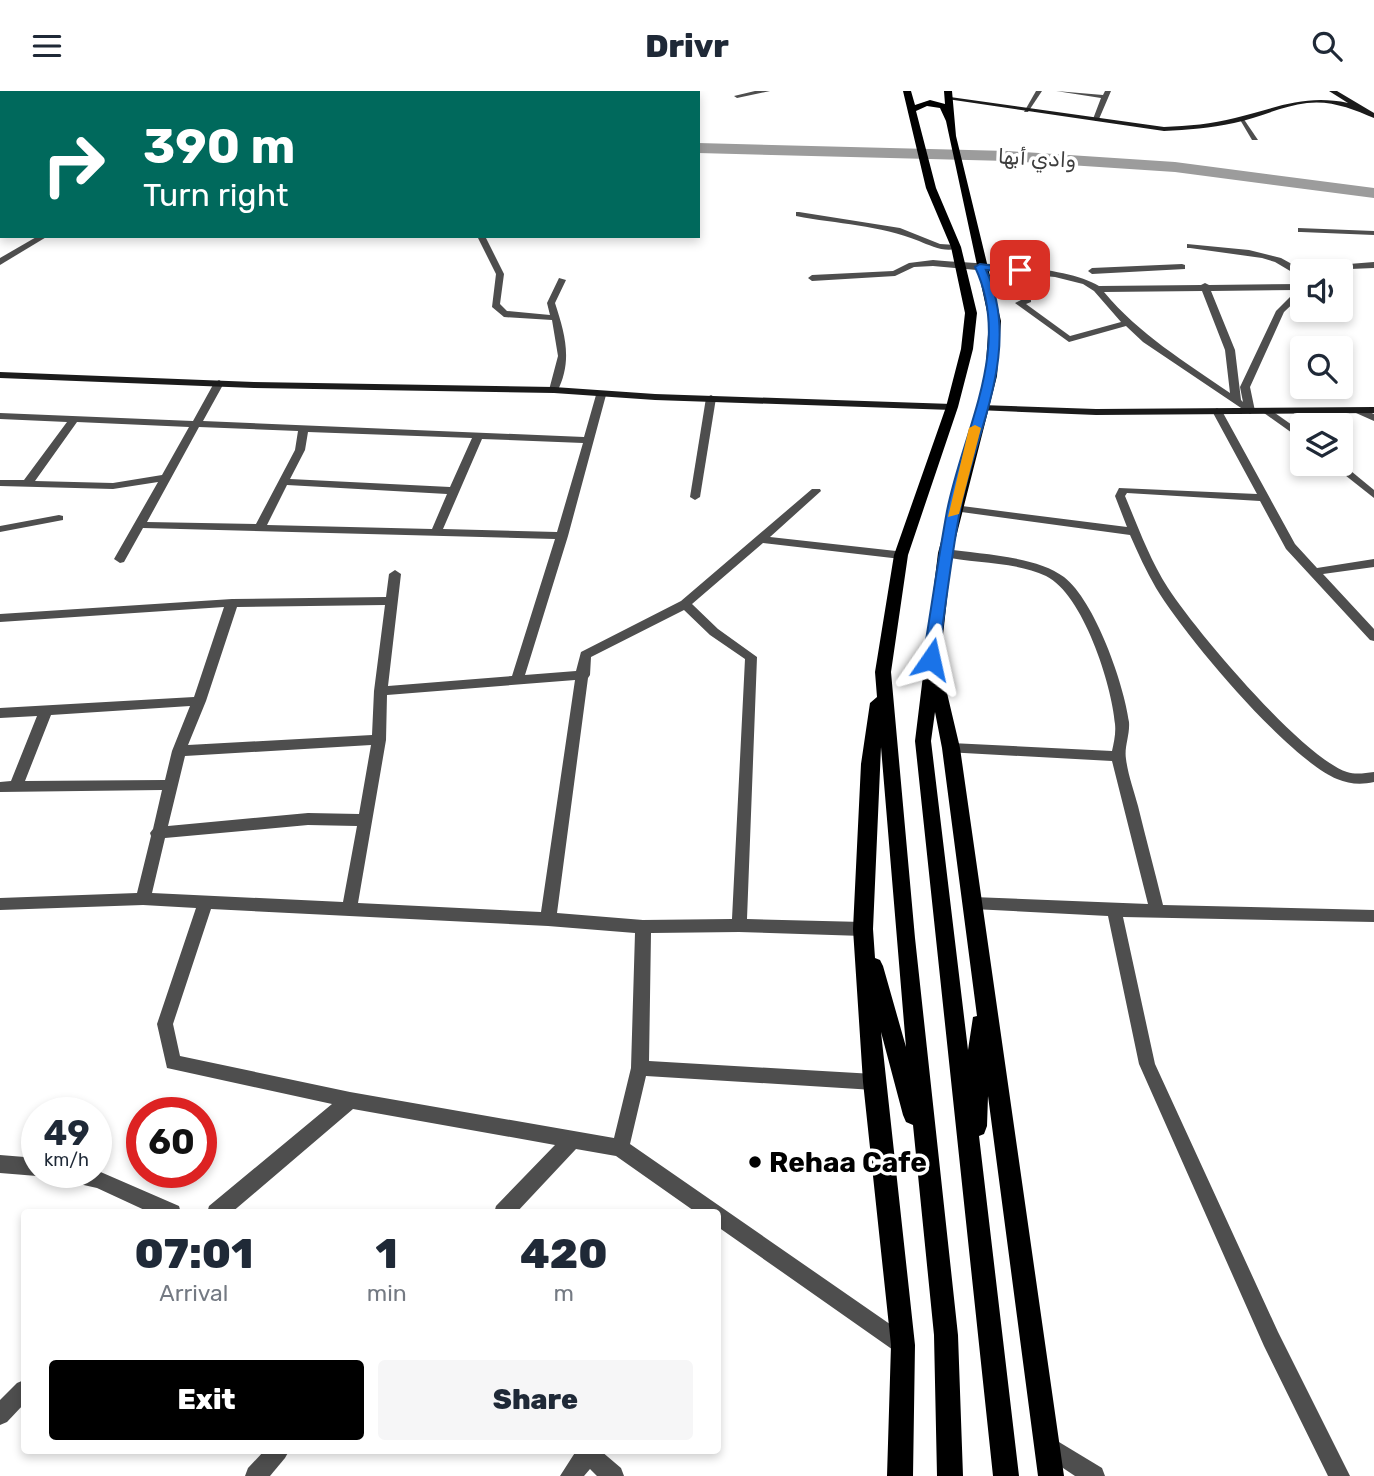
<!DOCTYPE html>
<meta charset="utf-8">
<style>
body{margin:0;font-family:Rubik,"Noto Naskh Arabic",sans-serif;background:#f6f6f7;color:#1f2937;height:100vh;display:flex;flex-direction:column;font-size:26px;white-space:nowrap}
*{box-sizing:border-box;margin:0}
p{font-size:23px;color:#747a83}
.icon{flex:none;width:38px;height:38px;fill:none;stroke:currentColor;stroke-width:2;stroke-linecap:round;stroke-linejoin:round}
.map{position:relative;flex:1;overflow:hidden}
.panel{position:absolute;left:21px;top:1118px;width:700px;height:245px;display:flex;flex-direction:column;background:#fff;border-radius:7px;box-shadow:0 4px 10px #0003}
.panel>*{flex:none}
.top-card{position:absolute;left:0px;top:0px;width:700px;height:147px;box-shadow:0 4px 10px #0003;background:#00695c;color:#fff;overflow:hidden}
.buttons{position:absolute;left:1290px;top:168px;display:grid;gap:14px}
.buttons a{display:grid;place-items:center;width:63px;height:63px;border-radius:7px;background:#fff;box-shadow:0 4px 10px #0003;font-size:35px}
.speed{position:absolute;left:21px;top:1006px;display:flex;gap:14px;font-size:35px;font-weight:700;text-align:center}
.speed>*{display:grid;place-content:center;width:91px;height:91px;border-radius:50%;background:#fff;box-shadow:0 4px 10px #0003;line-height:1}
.speed small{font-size:18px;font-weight:400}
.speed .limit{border:10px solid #d22;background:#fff;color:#111}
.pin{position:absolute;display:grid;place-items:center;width:60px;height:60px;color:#fff;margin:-30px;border-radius:14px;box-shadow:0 4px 10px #0006}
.me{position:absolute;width:77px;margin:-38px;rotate:11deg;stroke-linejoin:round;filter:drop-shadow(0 0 5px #0008)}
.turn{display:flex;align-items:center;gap:24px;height:147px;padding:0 28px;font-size:32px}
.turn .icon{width:91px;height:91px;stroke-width:2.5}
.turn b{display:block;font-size:49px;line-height:60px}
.eta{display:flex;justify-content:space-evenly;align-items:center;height:119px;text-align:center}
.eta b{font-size:42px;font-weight:800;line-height:49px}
.primary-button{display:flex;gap:14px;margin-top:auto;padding:14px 28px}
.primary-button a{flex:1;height:80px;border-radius:7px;background:#000;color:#fff;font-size:28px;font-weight:800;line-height:80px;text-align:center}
.primary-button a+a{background:#f6f6f7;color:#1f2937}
header{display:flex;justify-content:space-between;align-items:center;height:91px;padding:0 28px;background:#fff;font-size:32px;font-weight:800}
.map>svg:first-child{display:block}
</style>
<header><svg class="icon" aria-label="menu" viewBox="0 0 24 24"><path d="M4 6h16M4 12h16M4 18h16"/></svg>Drivr<svg class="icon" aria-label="search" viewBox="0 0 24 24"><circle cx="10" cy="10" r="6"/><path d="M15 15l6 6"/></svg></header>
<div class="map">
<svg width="1374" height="1385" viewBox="0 0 1374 1385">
<rect width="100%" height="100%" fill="#fff"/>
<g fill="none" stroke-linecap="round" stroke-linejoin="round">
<g fill="#9c9c9c" fill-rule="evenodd">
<path d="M 698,52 L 1008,60 L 1175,71 L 1374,97 L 1374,107 L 1175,81 L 1008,70 L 698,62 Z"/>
<path d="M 2,103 L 2,114 L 0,114 L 0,104 Z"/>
</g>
<g fill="#4e4e4e" fill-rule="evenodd">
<path d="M 103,0 L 109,0 L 102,2 Z"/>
<path d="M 201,0 L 207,0 L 200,2 Z"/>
<path d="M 308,0 L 315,0 L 307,2 Z"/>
<path d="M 375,0 L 382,0 L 383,2 L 376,2 Z"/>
<path d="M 755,0 L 770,0 L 737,7 L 734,5 Z"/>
<path d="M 1036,0 L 1042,0 L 1028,21 L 1024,21 Z"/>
<path d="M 1056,0 L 1103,4 L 1105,0 L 1111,0 L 1099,28 L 1096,30 L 1093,28 L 1101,7 Z"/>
<path d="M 1239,27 L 1243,27 L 1258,49 L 1252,49 Z"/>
<rect x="0" y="75" width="2" height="4"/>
<path d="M 799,121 L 900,137 L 940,153 L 956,154 L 960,156 C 948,163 931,155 919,150 C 880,134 837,133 796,125 L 796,121 Z"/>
<rect x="0" y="131" width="2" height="4"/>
<path d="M 1298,137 L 1374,140 L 1374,144 L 1301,141 L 1298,141 Z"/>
<path d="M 38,145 L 48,145 L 0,174 L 0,167 Z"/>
<path d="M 477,145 L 485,145 L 504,183 L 500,213 L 507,220 L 550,224 L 547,212 L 559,187 L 566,189 L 555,212 C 565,243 573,270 557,301 L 549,299 L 558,265 L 552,229 L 504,226 L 492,216 L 496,183 Z"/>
<path d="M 1187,153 L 1249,159 L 1281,167 L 1299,177 L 1374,171 L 1374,177 L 1302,180 L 1302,187 L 1275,171 L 1262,167 L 1190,157 L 1187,157 Z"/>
<path d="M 933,169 C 976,173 1065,174 1099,195 L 1201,194 L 1205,192 L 1209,194 L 1302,193 L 1302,204 L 1284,221 L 1250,296 L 1255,320 L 1250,323 L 1143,251 L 1126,235 L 1069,251 L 1015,212 L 1025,207 L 1031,207 L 1031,211 L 1026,213 L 1070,245 L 1121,231 L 1094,200 L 1083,193 L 1055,186 L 933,175 L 914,176 L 895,185 L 812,190 L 808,187 L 812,184 L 893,180 L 909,172 ZM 1297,199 L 1276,220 L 1240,296 L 1243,311 L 1241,309 L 1235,259 L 1211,200 ZM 1202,200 L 1225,259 L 1230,302 C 1185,271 1139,243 1104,201 Z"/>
<path d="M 1182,173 L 1185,174 L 1185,178 L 1092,183 L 1088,180 L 1092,177 Z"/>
<path d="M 219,289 L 224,292 L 203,330 L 584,346 L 596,304 L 604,302 L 606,304 L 568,445 L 525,584 L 576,580 L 581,561 L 681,510 L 812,398 L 820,398 L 821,400 L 770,446 L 905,461 L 907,464 L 901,468 L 763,452 L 692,513 L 718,538 L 757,566 L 747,828 L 863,831 L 868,833 L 871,838 L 868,843 L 863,845 L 739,841 L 651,842 L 649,970 L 874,983 L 880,985 L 883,991 L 880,997 L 874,999 L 646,985 L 630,1053 L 910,1247 L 913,1254 L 910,1261 L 903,1264 L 896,1261 L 718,1136 L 718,1122 L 697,1122 L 616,1065 L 576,1058 L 516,1122 L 494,1122 L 496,1115 L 555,1054 L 353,1018 L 231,1122 L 207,1122 L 209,1115 L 332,1013 L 167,977 L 157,933 L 196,817 L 143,814 L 0,819 L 0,807 L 137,802 L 151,745 L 150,742 L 153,738 L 162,699 L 0,701 L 0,691 L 11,690 L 37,625 L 0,627 L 0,617 L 194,606 L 224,516 L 0,531 L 0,523 L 232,508 L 386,506 L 389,483 L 395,479 L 401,483 L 388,595 L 512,585 L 555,448 L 143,437 L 124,471 L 120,472 L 114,468 L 158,391 L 113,398 L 0,395 L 0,389 L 24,389 L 67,331 L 0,328 L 0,322 L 193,330 L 214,292 ZM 77,331 L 189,336 L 162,384 L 113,392 L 35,390 ZM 199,336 L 298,340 L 295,359 L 256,433 L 147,431 ZM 308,341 L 472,347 L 450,396 L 290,388 L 305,359 ZM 482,348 L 583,352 L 557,441 L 443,438 ZM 287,394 L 447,403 L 432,438 L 267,434 ZM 385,514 L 374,600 L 372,644 L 188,654 L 206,610 L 237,516 ZM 684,519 L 710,544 L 745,568 L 732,828 L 643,829 L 557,822 L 588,587 L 590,584 L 591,566 ZM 575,589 L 541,821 L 358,812 L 386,649 L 387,604 ZM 190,615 L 172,660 L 165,689 L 25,690 L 51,624 ZM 371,654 L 359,723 L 308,722 L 168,735 L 185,665 ZM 308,734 L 357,735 L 343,811 L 152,802 L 165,747 ZM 211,818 L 548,835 L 635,842 L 631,977 L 614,1047 L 350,1001 L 180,965 L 173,933 Z"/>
<path d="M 711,304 L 716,307 L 700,406 L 695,409 L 690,406 L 706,307 Z"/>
<path d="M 1217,317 L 1222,320 L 1295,453 L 1317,477 L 1374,468 L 1374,476 L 1323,483 L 1374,538 L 1374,550 L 1370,549 L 1286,458 L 1260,410 L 1127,402 L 1125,405 C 1138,436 1150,469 1168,497 C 1195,539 1303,667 1347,681 C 1356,684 1365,682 1374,681 L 1374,691 C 1361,694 1349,693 1337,688 C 1288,668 1185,545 1156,497 C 1146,480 1138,462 1130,444 L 954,420 L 948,417 L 954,414 L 1127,436 L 1115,405 L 1119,397 L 1257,403 L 1212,320 Z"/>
<path d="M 1268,317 L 1302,341 L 1302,349 L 1264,322 L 1264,318 Z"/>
<path d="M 1360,317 L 1374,323 L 1374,330 L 1356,322 L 1356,318 Z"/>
<path d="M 1340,371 L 1374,399 L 1374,407 L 1331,373 Z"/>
<path d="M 59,424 L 63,425 L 63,429 L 0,441 L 0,435 Z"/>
<path d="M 945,458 C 979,463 1037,465 1064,486 C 1095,510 1124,593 1129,631 C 1130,644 1124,656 1126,668 C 1128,684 1134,700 1138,715 C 1146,748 1155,781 1163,814 L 1374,819 L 1374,831 L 1123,826 L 1155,973 L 1278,1241 L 1350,1385 L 1328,1385 L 1264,1255 L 1139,973 L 1108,825 L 973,818 L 968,817 L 965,812 L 968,807 L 973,806 L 1148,813 L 1112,670 L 946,661 L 944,657 L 946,653 L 951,652 L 1112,660 C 1114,651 1116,642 1115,633 C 1112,594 1083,503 1046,485 C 1014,470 975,473 941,465 L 941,459 Z"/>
<path d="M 0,1064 L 37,1067 L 37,1082 L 44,1082 L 37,1085 L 0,1082 Z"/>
<path d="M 96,1079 L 179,1115 L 181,1122 L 151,1122 L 97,1097 L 57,1088 L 54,1082 L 96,1082 Z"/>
<path d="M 24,1289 L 24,1313 L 7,1331 L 0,1334 L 0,1309 L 17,1292 Z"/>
<path d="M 1049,1345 L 1102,1377 L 1105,1385 L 1075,1385 L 1042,1363 L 1038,1356 L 1042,1349 Z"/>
<path d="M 264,1360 L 289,1360 L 285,1367 L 270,1385 L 245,1385 L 248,1377 Z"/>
<path d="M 576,1360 L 601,1360 L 621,1377 L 624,1385 L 597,1385 L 590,1378 L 584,1385 L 560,1385 Z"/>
</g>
<g fill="#1b1b1b" fill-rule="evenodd">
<path d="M 1329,0 L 1337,0 L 1374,22 L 1374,27 C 1353,18 1331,9 1307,12 C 1282,15 1258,27 1234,32 C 1210,37 1188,39 1164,40 L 947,8 L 950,6 L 1164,36 C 1188,35 1212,33 1235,27 C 1276,17 1305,3 1348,12 Z"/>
<path d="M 0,281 L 254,291 L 554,296 L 655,303 L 952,313 L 957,316 L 952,319 L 655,309 L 554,302 L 254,297 L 0,287 Z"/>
<path d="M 981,314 L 1096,318 L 1374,316 L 1374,322 L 1096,324 L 977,319 L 976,317 Z"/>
</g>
<path fill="#000" fill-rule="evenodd" d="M 903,0 L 911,0 L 915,14 L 930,9 L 945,13 L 944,0 L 952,0 L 956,45 L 1001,230 L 997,285 L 952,462 L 939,581 L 943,585 L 960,657 L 1064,1385 L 1038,1385 L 988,1005 L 987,1035 L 984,1043 L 979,1045 L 1019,1385 L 993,1385 L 915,650 L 938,462 L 985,285 L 989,230 L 946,30 L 940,17 L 927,15 L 916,20 L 936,97 L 961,156 L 977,222 L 973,258 L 958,316 L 908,464 L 891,581 L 915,847 L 958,1244 L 963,1385 L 937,1385 L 934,1244 L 913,1034 L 906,1031 L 903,1024 L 881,941 L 915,1254 L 913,1385 L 887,1385 L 891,1254 L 863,991 L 853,838 L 861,673 L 870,612 L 877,606 L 875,581 L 894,464 L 946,316 L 961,258 L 965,222 L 951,156 L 926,97 ZM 935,621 L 942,657 L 977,925 L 973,926 L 968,959 L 931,650 ZM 881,656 L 906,956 L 883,875 L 880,869 L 875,867 L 873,838 Z"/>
<path fill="#000" fill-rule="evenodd" d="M 0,0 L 6,0 L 0,4 Z"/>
</g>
<path fill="#1a73e8" stroke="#114b97" stroke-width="2" d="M 980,173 L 1025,179 L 1020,182 L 986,179 C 1023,258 975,341 960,419 C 951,468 945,519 938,568 L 931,573 L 923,568 C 931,519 938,469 947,420 C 963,339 1013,257 975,176 Z"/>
<path fill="#f59e0b" d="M 975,334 L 981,337 L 959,423 L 948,426 L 969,337 Z"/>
<circle fill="#000" stroke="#fff" stroke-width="2.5" cx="755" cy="1071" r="7"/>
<g text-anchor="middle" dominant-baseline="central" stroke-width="7" stroke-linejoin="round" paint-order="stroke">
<g font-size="21" font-style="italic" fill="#3d3d3d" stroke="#fff">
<text transform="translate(1037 67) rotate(3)">وادي أبها</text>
</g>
<g font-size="28" font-weight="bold" fill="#000" stroke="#fff" text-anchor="start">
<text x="769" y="1071">Rehaa Cafe</text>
</g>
</g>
</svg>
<div class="buttons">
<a><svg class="icon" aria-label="sound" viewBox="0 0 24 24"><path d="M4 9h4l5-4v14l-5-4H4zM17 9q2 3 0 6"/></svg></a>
<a><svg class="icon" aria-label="search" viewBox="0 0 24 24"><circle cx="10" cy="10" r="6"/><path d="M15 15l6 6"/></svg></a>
<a><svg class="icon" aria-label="layers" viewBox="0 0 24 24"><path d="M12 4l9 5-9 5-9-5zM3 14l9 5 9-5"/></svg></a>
</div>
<div class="speed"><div>49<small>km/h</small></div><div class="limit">60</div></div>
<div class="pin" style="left:1020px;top:179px;background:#d93025"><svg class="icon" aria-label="arrive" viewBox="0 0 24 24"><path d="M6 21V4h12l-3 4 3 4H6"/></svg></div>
<svg class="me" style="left:931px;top:568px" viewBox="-20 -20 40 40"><path d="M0-17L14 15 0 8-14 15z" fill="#1a73e8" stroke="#fff" stroke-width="4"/></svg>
<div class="top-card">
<div class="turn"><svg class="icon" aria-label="right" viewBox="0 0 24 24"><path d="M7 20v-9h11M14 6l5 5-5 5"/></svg><div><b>390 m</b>Turn right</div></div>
</div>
<section class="panel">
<div class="eta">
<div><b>07:01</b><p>Arrival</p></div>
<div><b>1</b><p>min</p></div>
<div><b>420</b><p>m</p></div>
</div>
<div class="primary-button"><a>Exit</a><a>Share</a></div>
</section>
</div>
